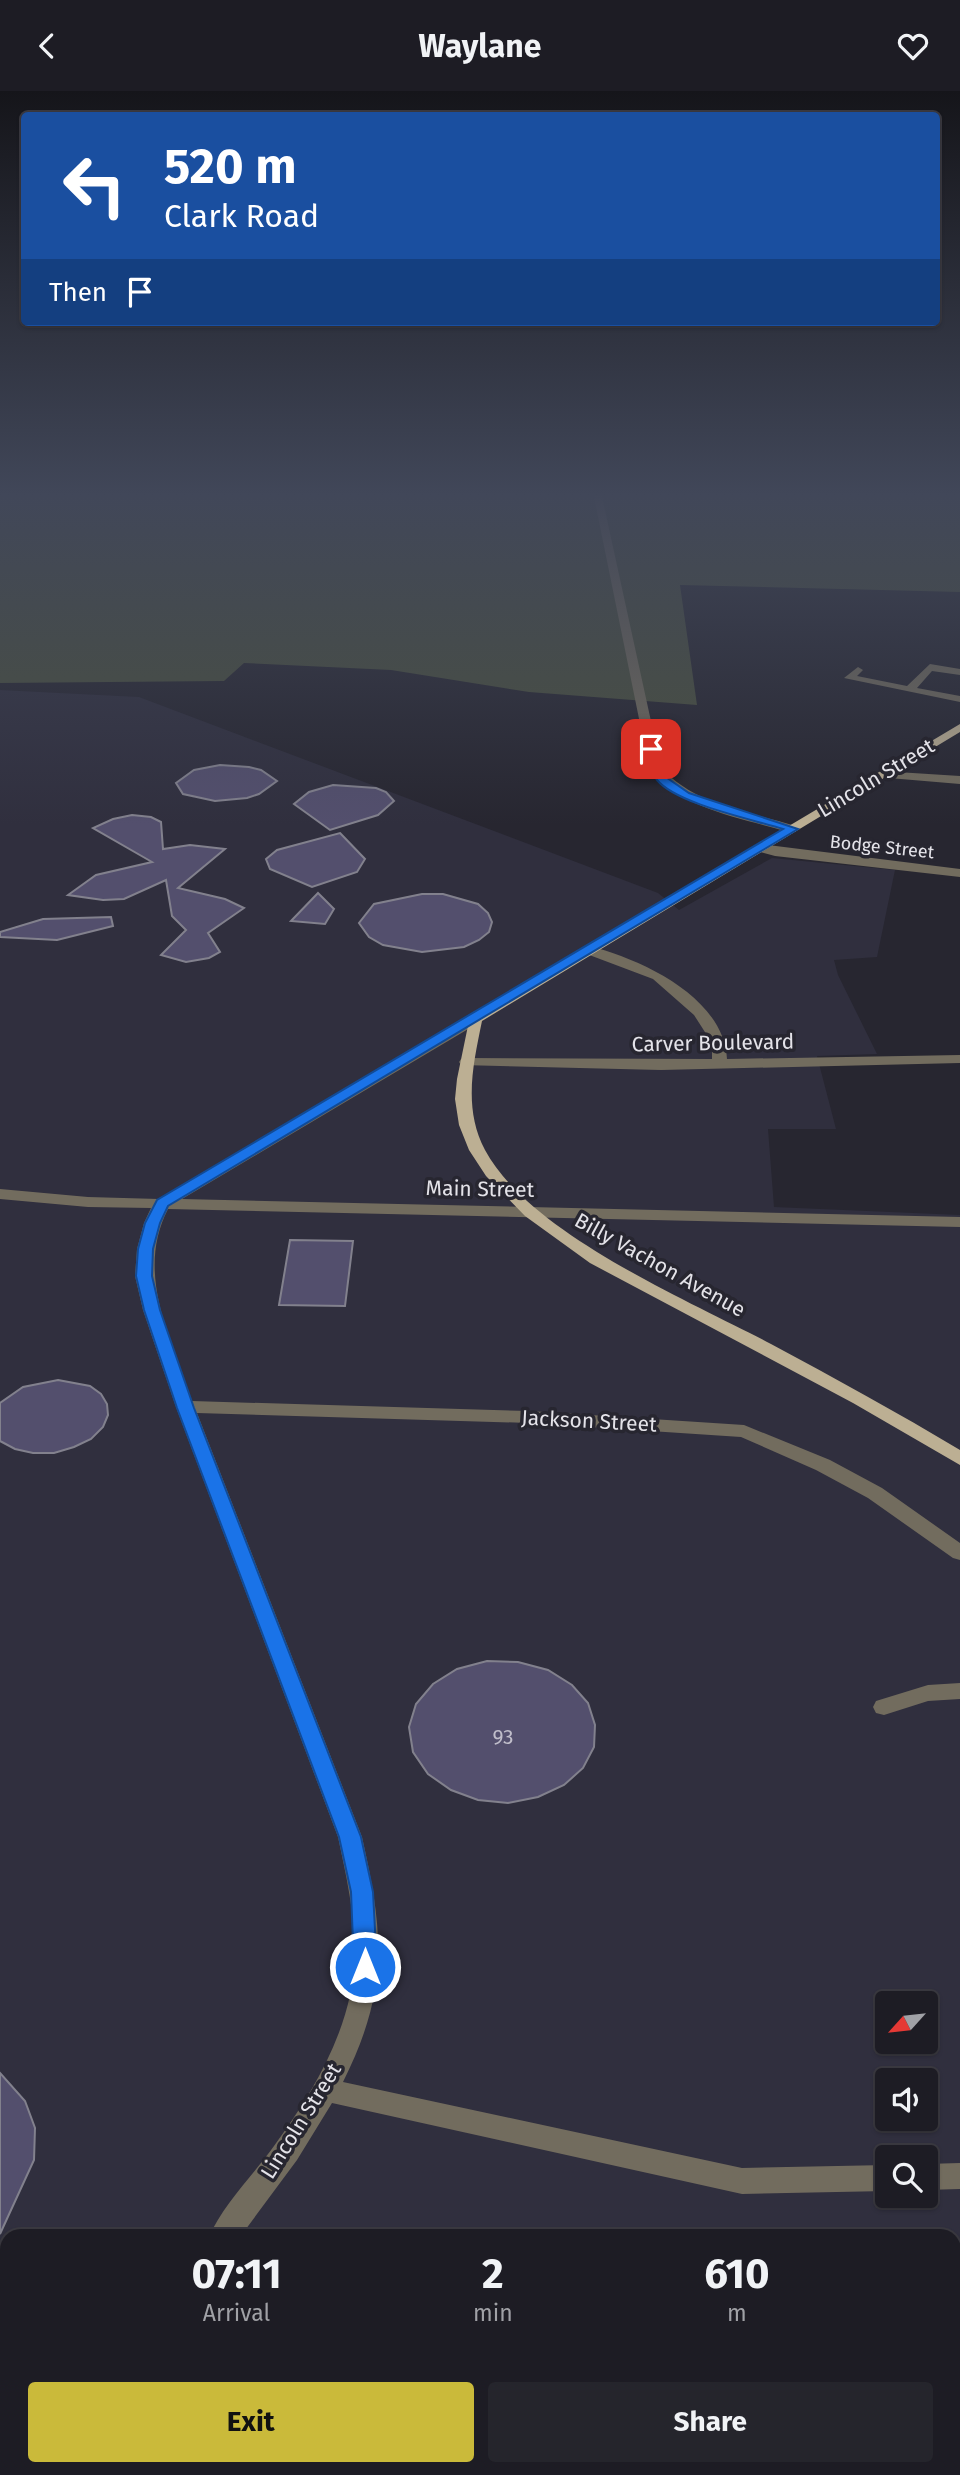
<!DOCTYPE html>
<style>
body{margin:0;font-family:"Fira Sans",sans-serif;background:#25252c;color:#f1f3f6;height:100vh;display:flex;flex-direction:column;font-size:26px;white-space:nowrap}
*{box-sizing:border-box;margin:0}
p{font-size:23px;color:#a0a1a6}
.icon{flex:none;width:38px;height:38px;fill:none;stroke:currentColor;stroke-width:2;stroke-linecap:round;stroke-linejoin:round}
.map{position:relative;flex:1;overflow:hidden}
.details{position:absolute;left:0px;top:2138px;width:961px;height:247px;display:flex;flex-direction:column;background:#1d1c24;border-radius:21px 21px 0 0;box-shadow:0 2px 5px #0004,0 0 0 2px #3b3a41}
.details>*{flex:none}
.guide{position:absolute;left:21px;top:21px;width:919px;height:214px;border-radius:7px;box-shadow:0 2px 5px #0004,0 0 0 2px #3b3a41;background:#1a4fa0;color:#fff;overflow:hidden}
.needle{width:46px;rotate:243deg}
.buttons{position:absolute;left:875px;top:1900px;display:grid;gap:14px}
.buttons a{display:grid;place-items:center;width:63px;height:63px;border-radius:7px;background:#1d1c24;box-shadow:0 2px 5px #0004,0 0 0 2px #3b3a41;font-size:35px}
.pin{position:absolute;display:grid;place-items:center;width:60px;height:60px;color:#fff;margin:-30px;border-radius:14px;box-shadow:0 4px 10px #0006}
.me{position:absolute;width:77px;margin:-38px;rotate:0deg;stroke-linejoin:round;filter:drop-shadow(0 0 5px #0008)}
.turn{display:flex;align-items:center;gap:24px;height:147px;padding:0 28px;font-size:32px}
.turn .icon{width:91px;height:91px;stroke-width:2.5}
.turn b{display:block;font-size:49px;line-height:60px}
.then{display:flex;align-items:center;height:66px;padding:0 28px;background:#0003;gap:14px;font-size:26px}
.eta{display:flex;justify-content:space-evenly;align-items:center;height:119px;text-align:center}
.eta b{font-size:42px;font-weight:700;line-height:49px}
.button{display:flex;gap:14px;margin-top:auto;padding:14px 28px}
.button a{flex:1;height:80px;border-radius:7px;background:#caba3a;color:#111;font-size:28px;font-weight:700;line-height:80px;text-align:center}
.button a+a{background:#25252c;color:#f1f3f6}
header{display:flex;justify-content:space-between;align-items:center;height:91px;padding:0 28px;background:#1d1c24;font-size:32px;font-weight:700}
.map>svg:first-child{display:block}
</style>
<header><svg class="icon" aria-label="back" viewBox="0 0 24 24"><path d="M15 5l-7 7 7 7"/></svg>Waylane<svg class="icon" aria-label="heart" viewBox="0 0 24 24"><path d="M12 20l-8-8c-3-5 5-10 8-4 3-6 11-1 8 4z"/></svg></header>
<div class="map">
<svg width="960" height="2384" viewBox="0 0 960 2384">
<rect width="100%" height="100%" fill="#272630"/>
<path fill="#302f3e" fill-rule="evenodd" d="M 0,599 L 139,606 L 658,802 L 679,819 L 772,767 L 895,779 L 877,866 L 834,869 L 838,884 L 877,963 L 817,965 L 836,1038 L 768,1038 L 774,1116 L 960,1124 L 960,2384 L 0,2384 ZM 887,1913 L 926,1913 L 926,1951 L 887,1951 ZM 887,1990 L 926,1990 L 926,2028 L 887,2028 ZM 887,2067 L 926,2067 L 926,2105 L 887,2105 ZM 7,2146 L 954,2146 L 954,2378 L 7,2378 Z"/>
<path fill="#4a503e" d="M 0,401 L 960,401 L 960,501 L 680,494 L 697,614 L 529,601 L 391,579 L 244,572 L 224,590 L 0,592 Z"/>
<g fill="#534f6d" stroke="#82818d" stroke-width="2">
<path d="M 220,674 L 249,676 L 261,679 L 277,690 L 259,703 L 247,707 L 215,710 L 183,703 L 176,692 L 194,679 Z"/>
<path d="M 333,694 L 376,697 L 386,701 L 394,710 L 378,724 L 330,739 L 294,713 L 309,701 Z"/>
<path d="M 132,724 L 151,726 L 161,731 L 163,758 L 190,754 L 225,758 L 178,797 L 225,808 L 244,817 L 208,842 L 220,861 L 209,867 L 186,871 L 161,864 L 186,839 L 172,825 L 166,789 L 124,808 L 103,809 L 68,804 L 96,784 L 152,771 L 93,737 L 113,728 Z"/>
<path d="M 340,742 L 365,768 L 357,781 L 312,796 L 270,778 L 266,768 L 277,759 Z"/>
<path d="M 318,802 L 334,818 L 325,833 L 291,830 Z"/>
<path d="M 422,803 L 443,803 L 478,813 L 488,822 L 492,831 L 489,841 L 479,849 L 464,856 L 422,861 L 383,854 L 369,846 L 359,832 L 374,813 Z"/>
<path d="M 111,826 L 113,835 L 57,849 L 0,846 L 0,841 L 43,828 Z"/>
<path d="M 290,1149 L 353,1150 L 345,1215 L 279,1214 Z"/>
<path d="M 58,1289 L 90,1295 L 101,1303 L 107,1313 L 108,1324 L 103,1336 L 91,1348 L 74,1356 L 54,1362 L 33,1362 L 15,1358 L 0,1350 L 0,1312 L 23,1296 Z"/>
<path d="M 487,1570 L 518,1571 L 548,1579 L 572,1594 L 588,1612 L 595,1634 L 594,1656 L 583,1677 L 564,1694 L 538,1706 L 508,1712 L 478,1709 L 451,1699 L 428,1683 L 413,1661 L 409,1636 L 416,1613 L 433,1593 L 457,1578 Z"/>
<path d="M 0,1982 L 25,2010 L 35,2037 L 34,2069 L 0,2143 Z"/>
</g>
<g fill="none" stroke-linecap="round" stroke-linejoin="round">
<g fill="#726c5e" fill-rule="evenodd">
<path d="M 593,401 L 601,401 L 661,676 C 693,714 751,721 796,735 L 796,741 L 788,741 C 740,726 681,719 649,677 Z"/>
<path d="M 930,573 L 960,578 L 960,584 L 932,580 L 917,597 L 960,605 L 960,611 L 844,587 L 858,576 L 863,579 L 857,585 L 907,595 Z"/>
<path d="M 881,680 L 960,685 L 960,693 L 877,686 L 877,682 Z"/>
<path d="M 760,753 L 960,778 L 960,786 L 775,765 L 756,760 L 756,754 Z"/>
<path d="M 589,855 C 641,868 724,906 727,968 L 960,964 L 960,972 L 661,979 L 461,974 L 459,971 L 461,968 L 466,967 L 712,968 L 712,952 L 694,924 L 653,888 L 584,862 L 582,859 Z"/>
<path d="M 475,924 L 482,928 L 480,931 L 182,1108 L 960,1126 L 960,1136 L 168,1118 C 135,1182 171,1248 192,1310 L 529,1320 L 744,1334 L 830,1369 L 882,1397 L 960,1452 L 960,1469 L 953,1467 L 868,1407 L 816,1379 L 741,1346 L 529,1332 L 197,1322 L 362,1746 C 384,1843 389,1899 343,1991 L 742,2077 L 887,2074 L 887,2100 L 742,2103 L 332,2012 L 297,2069 L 240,2146 L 209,2146 C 222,2115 254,2083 274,2055 C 315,1999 354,1933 355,1862 C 355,1823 346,1784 338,1746 L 176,1316 L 143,1219 L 135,1185 L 137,1158 L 144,1132 L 151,1117 L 88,1116 L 0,1108 L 0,1098 L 88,1106 L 159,1108 Z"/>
<path d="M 960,1592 L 960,1608 L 928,1610 L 884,1624 L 876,1622 L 873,1616 L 876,1610 L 928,1594 Z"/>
<path d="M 960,2072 L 960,2098 L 926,2099 L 926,2073 Z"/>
<path d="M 32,2378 L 65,2378 L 63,2384 L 29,2384 Z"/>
</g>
<path fill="#bcaf93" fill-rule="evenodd" d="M 960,633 L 960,641 L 482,930 C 473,974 463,1017 485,1059 C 530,1143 688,1209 771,1253 C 835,1287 898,1322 960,1359 L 960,1374 L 853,1312 L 590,1172 L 525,1125 L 486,1085 L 469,1059 L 459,1034 L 455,1008 L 457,988 L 470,925 Z"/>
</g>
<linearGradient id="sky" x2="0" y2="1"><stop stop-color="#15151a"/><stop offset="0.55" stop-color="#414759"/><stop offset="1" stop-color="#414759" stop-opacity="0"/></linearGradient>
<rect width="960" height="734" fill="url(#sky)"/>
<path fill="#1a73e8" stroke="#114b97" stroke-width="2" d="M 651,655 L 656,658 L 666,686 L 689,702 L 798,738 L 168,1115 L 160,1132 L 153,1158 L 152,1185 L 160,1219 L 194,1317 L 361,1746 L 373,1801 L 377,1876 L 373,1883 L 365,1886 L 357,1883 L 354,1876 L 351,1801 L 339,1746 L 177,1317 L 144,1219 L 136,1185 L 138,1158 L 145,1132 L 157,1109 L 783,738 C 751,728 677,713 657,689 C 650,680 648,669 645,658 Z"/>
<g text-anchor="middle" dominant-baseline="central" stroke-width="7" stroke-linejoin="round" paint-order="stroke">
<g font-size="18" fill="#e4e3e9" stroke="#272630">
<text transform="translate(882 756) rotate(6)">Bodge Street</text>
</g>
<g font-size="21" fill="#e4e3e9" stroke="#272630">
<text transform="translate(876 687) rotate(-31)">Lincoln Street</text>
<text transform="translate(713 952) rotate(-1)">Carver Boulevard</text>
<text transform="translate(480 1098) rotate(1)">Main Street</text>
<text transform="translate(660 1174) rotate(29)">Billy Vachon Avenue</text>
<text transform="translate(589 1330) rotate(3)">Jackson Street</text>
<text transform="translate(301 2030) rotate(-58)">Lincoln Street</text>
</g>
<g font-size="21" fill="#c0beca">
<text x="503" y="1646">93</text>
</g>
</g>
</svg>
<div class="buttons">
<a><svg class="needle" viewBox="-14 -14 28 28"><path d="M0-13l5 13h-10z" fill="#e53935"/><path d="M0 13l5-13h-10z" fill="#a0a1a6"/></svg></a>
<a><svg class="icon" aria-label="sound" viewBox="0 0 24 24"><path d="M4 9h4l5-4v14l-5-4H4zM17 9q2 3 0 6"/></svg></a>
<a><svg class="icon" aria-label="search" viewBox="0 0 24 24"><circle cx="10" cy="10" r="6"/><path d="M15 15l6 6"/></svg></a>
</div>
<div class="pin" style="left:651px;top:658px;background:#d93025"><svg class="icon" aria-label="arrive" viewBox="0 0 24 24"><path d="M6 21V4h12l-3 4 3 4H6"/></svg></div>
<svg class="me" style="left:365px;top:1876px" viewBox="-20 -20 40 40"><circle r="17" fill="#1a73e8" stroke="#fff" stroke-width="3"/><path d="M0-11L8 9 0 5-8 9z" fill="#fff"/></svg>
<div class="guide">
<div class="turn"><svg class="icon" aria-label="left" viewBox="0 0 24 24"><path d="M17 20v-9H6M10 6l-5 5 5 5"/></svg><div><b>520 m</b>Clark Road</div></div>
<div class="then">Then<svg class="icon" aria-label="arrive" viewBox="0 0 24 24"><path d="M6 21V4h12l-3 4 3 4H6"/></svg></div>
</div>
<section class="details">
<div class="eta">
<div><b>07:11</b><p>Arrival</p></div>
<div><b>2</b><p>min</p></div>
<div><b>610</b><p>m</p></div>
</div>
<div class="button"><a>Exit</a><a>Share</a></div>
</section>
</div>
